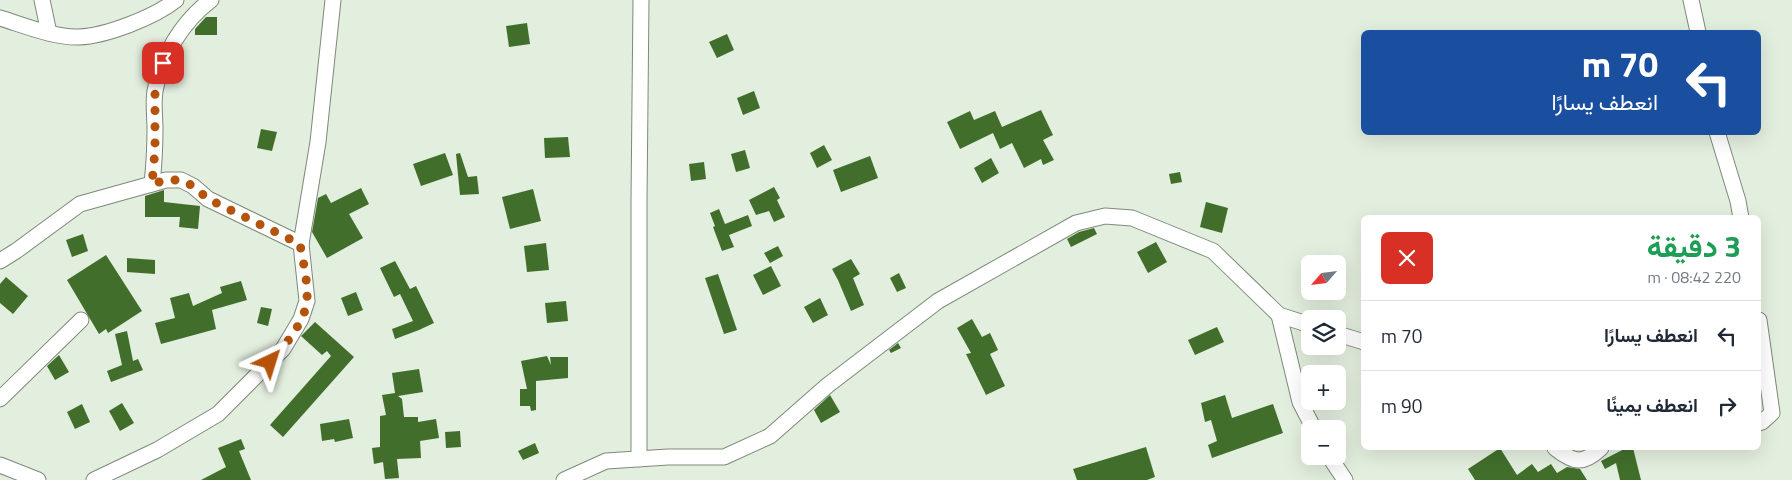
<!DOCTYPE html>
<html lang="ar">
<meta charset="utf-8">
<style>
body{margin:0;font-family:"Titillium Web",Vazirmatn,sans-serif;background:#f2f2f3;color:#1f2937;direction:rtl;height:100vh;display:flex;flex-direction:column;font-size:19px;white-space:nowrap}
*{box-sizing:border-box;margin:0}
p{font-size:16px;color:#747a83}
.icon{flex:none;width:28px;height:28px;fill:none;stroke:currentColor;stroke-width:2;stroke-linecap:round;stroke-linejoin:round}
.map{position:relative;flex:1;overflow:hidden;direction:ltr}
.sheet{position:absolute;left:1361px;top:215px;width:400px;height:235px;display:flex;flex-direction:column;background:#fff;border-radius:8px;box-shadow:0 5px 20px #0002;direction:rtl}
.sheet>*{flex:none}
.guide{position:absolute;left:1361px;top:30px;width:400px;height:105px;border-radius:8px;box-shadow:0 5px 20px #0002;direction:rtl;background:#1a4fa0;color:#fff;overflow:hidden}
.needle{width:32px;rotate:242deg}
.buttons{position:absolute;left:1301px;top:255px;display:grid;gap:10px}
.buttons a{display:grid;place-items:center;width:45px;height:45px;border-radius:8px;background:#fff;box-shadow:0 5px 20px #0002;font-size:25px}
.pin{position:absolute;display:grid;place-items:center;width:42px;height:42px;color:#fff;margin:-21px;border-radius:10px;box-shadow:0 2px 8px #0006}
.me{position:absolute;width:55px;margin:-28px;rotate:41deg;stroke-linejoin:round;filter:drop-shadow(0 0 4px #0008)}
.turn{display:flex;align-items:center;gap:18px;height:105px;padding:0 20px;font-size:22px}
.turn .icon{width:65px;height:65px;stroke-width:2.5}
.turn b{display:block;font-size:35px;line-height:42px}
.round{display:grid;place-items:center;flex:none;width:52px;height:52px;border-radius:8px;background:#f2f2f3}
.overview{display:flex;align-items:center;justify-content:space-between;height:85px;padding:0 20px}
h1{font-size:30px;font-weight:700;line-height:38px;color:#1e9e55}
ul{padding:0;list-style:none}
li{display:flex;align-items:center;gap:15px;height:70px;padding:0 20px;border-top:1px solid #e0e1e3}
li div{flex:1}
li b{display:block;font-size:19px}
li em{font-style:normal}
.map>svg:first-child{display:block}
</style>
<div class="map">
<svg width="1792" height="480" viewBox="0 0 1792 480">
<rect width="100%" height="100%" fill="#e2eede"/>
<g fill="#416f2b">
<path d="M 206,17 L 217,17 L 217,35 L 195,35 L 195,29 Z"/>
<path d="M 527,23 L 530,44 L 509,47 L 506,26 Z"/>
<path d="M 727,34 L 734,50 L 717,58 L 709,42 Z"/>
<path d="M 754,91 L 760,108 L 743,115 L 737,98 Z"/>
<path d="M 1041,110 L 1053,135 L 1043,140 L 1054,160 L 1043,165 L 1041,159 L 1024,168 L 1012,143 L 1000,149 L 993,133 L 960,149 L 947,122 L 970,111 L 974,120 L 995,111 L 1002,127 Z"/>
<path d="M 261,129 L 277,132 L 272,151 L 257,148 Z"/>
<path d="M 568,137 L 570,157 L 545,158 L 544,138 Z"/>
<path d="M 824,145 L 832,160 L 817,168 L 810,153 Z"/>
<path d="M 745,150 L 750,168 L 736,172 L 731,154 Z"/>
<path d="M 445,153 L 453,175 L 421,186 L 413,164 Z"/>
<path d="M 460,153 L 468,177 L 477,176 L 479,194 L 460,195 L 456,154 Z"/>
<path d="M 870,156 L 878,178 L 841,192 L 833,170 Z"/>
<path d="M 991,158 L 999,173 L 982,183 L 974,168 Z"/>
<path d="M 704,162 L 706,179 L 691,181 L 689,164 Z"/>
<path d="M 1180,172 L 1182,182 L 1171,184 L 1169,174 Z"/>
<path d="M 774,187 L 780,198 L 777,200 L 785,217 L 774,222 L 769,211 L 756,215 L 749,200 Z"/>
<path d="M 361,188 L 369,204 L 349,214 L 363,238 L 327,258 L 312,232 L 318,198 L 326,194 L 331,203 Z"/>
<path d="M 533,189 L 541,221 L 510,229 L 502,197 Z"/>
<path d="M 164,190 L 164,202 L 200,206 L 198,229 L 179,227 L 180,217 L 145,217 L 145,196 Z"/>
<path d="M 1206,202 L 1228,208 L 1222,233 L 1200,227 Z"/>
<path d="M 719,209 L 725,224 L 748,215 L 752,226 L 729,235 L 734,247 L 722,251 L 713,227 L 715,226 L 710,213 Z"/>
<path d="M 1094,228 L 1097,234 L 1071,247 L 1067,239 L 1079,232 Z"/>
<path d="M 83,234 L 88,251 L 72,257 L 66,240 Z"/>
<path d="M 1156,242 L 1167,262 L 1148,273 L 1137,252 Z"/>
<path d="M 546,243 L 549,270 L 527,272 L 524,246 Z"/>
<path d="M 778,246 L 783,256 L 770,263 L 764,253 Z"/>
<path d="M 106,255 L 142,311 L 108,333 L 106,329 L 99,334 L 67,280 Z"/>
<path d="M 127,258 L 155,260 L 155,274 L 127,272 Z"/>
<path d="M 851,259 L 860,274 L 853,278 L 864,305 L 851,311 L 838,280 L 832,269 Z"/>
<path d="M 395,261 L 410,289 L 416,286 L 434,323 L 419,330 L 395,339 L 392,329 L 413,321 L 400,294 L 394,297 L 380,268 Z"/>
<path d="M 771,266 L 781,286 L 763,295 L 753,275 Z"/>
<path d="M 899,273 L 906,288 L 897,292 L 890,278 Z"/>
<path d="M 718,274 L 737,330 L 724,334 L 705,278 Z"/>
<path d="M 6,277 L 28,296 L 13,314 L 0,303 L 0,284 Z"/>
<path d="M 241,281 L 247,300 L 212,310 L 216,329 L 161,344 L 155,323 L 175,318 L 170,298 L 189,293 L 193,306 L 222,293 L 220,287 Z"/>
<path d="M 356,292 L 363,310 L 348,316 L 341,298 Z"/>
<path d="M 820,298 L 828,315 L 813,323 L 804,307 Z"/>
<path d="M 566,301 L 568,321 L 547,323 L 545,303 Z"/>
<path d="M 261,307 L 272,309 L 268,326 L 257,323 Z"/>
<path d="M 972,319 L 982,337 L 990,333 L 998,350 L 990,354 L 1005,386 L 986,395 L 966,354 L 971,353 L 957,328 Z"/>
<path d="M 315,322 L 354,357 L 283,437 L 270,425 L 331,356 L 327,351 L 322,355 L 301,336 Z"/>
<path d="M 1217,327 L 1224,342 L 1195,355 L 1188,340 Z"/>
<path d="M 127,331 L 133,361 L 138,359 L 143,370 L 111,382 L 107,371 L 122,365 L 115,334 Z"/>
<path d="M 898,343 L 901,348 L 891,353 L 889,350 Z"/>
<path d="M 59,355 L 69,372 L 55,380 L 47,366 Z"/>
<path d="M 547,356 L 551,365 L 550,357 L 568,357 L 568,378 L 536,381 L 536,410 L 531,411 L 530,406 L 520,406 L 520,389 L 527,389 L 521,361 Z"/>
<path d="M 419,369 L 423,392 L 398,396 L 402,399 L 404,417 L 418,417 L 418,422 L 436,419 L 439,438 L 420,441 L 421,458 L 397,459 L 399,478 L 385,479 L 383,462 L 374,464 L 372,448 L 380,447 L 380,416 L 386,415 L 382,395 L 395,393 L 392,373 Z"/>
<path d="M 830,395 L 840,412 L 821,423 L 814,410 Z"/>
<path d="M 1225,395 L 1232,418 L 1273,404 L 1283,433 L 1212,458 L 1208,445 L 1217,441 L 1211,420 L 1205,422 L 1201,403 Z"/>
<path d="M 122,403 L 134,423 L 120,431 L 109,411 Z"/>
<path d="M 82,404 L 90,422 L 75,429 L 67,412 Z"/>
<path d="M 349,419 L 353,438 L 335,442 L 334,439 L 322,441 L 320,424 Z"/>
<path d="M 460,431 L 461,447 L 446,448 L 445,432 Z"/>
<path d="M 241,439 L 245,449 L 239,451 L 251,480 L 201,480 L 226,467 L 218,448 Z"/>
<path d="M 535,443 L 539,453 L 523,460 L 518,451 Z"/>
<path d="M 1146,447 L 1155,477 L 1147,480 L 1077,480 L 1073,469 Z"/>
<path d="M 1500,448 L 1517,475 L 1532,464 L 1538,472 L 1551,464 L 1557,473 L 1567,467 L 1580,469 L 1587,480 L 1475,480 L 1468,469 Z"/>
<path d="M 1626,448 L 1633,448 L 1641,480 L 1620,480 L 1616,463 L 1605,469 L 1601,461 Z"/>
</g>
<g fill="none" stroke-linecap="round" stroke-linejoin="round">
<defs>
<g id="minor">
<path d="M 42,0 L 49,33"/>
<path d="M 1691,0 L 1698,32"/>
<path d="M 0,18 C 23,25 55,38 79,37 C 106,36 155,17 176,0"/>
<path d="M 1717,132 L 1738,201 L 1741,218"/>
<path d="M 152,184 C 154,165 155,148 155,129 C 155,117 153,103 155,91 C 161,56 183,21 211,0"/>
<path d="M 0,261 L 16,251 L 80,204 L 166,180 L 181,180 L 193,186 L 208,199 L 301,244"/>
<path d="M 1279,315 L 1300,402 L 1314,429"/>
<path d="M 1759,320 L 1772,413 L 1762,422 L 1759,423"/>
<path d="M 1338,334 L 1364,342"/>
<path d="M 0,399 L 81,320"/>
<path d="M 1555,448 C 1574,463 1583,465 1601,448"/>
<path d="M 1329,456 L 1345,480"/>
<path d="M 639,459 L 639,201 L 641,0"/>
<path d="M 0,465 L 38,480"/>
<path d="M 94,480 L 157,450 L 218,414 L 283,349 L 301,319 L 307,301 L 301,244 L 318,142 L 333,0"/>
<path d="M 564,480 L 606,461 L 668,457 L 724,457 L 770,436 L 828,385 L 938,301 L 1076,223 L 1105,216 L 1132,218 L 1213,251 L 1279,315 L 1310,325"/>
</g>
</defs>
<use href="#minor" stroke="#7f897b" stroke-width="17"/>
<use href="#minor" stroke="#fff" stroke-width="15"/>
</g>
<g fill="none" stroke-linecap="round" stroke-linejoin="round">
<path stroke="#b45309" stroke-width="9" stroke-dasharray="0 16.2" d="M 163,63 L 155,92 L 155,150 L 152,184 L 166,180 L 181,180 L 193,186 L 208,199 L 300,244 C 303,262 308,281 307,299 C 307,319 283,349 270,362"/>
</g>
</svg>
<div class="buttons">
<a><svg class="needle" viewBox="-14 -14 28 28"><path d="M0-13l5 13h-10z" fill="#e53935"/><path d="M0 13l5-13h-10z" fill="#747a83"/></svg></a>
<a><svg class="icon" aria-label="layers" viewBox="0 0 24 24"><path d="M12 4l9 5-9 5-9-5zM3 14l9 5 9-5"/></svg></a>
<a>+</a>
<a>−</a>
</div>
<div class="pin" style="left:163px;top:63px;background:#d93025"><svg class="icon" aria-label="arrive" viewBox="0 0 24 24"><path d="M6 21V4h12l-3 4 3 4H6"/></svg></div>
<svg class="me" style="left:270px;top:362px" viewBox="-20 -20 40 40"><path d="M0-17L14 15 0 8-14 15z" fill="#b45309" stroke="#fff" stroke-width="4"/></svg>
<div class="guide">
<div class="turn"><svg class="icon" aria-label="left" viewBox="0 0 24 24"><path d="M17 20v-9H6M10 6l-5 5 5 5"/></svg><div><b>70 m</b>انعطف يسارًا</div></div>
</div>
<section class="sheet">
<div class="overview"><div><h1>3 دقيقة</h1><p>220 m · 08:42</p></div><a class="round" style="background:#d93025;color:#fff"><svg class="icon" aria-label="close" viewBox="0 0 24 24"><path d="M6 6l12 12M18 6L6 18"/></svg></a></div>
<ul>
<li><svg class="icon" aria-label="left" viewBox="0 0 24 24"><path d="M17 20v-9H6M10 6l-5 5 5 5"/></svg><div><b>انعطف يسارًا</b></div><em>70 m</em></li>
<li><svg class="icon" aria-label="right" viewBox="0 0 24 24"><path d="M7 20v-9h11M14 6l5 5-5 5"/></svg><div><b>انعطف يمينًا</b></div><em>90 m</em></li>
</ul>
</section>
</div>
